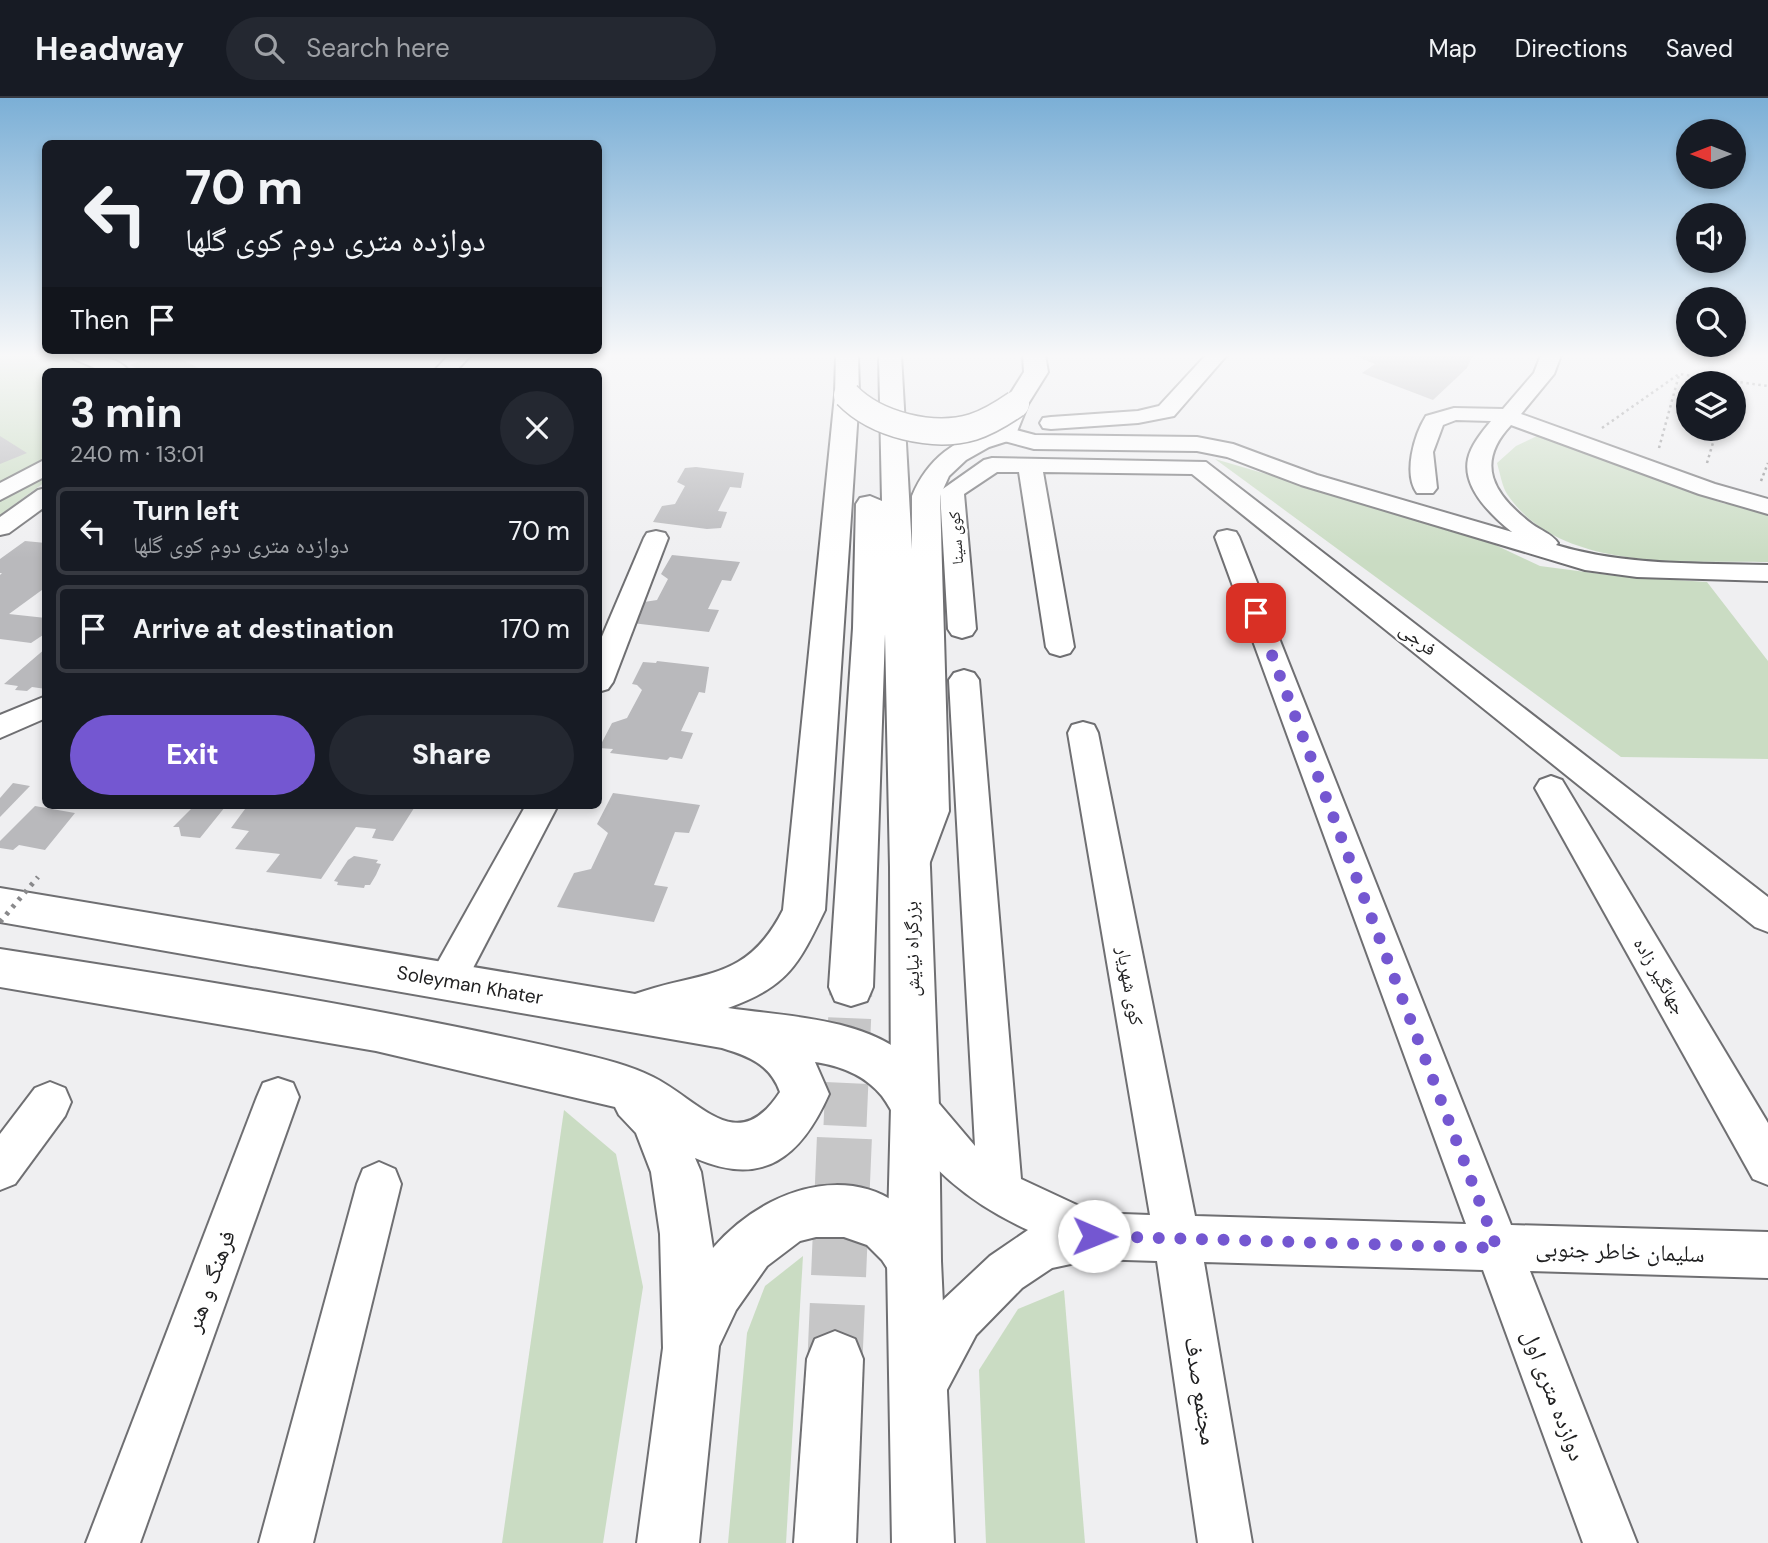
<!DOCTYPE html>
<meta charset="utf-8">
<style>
body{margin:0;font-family:"DM Sans","Noto Naskh Arabic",sans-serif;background:#242831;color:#f1f3f6;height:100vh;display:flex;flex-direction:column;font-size:26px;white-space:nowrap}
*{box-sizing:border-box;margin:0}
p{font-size:23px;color:#9ea1a6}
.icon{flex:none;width:38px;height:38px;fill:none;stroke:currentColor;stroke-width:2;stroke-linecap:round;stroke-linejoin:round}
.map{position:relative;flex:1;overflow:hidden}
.side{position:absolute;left:42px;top:270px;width:560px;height:441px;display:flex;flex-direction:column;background:#171b24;border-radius:10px;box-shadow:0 4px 10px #0003}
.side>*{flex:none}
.top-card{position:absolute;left:42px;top:42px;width:560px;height:214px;border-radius:10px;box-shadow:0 4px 10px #0003;background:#171b24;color:#f1f3f6;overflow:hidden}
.needle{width:46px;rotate:270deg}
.tools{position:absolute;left:1676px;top:21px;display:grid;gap:14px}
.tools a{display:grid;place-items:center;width:70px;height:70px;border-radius:50%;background:#171b24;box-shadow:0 4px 10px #0003;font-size:35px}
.pin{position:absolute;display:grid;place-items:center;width:60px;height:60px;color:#fff;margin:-30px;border-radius:14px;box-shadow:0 4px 10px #0006}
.me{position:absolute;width:77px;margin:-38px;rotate:91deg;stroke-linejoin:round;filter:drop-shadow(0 0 5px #0008)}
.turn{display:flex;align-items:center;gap:24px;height:147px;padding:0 28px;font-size:32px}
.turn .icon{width:91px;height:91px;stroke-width:2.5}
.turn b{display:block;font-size:49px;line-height:60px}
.then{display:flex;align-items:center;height:66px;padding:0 28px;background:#0003;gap:14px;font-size:26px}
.round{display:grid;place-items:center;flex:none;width:74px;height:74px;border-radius:37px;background:#242831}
.head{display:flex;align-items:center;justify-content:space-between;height:119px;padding:0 28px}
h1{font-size:42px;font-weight:800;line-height:52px}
.button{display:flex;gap:14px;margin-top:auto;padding:14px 28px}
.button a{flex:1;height:80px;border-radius:42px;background:#7457d1;color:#fff;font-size:28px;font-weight:800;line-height:80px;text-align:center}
.button a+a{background:#242831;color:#f1f3f6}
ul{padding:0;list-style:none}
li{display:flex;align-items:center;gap:21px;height:88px;margin:0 14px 10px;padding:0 14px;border:4px solid #363941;border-radius:10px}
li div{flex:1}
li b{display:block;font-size:26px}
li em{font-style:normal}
header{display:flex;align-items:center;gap:42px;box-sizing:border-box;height:98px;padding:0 35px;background:#171b24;border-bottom:2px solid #363941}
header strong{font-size:33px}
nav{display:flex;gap:38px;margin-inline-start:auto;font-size:24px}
.search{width:490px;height:63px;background:#242831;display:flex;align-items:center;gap:18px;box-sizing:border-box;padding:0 24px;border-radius:38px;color:#9ea1a6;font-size:26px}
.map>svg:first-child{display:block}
</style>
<header>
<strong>Headway</strong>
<div class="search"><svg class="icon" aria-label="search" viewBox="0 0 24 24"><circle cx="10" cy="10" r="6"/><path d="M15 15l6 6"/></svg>Search here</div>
<nav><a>Map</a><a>Directions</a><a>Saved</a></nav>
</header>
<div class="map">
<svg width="1768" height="1445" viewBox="0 0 1768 1445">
<rect width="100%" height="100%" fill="#efeff1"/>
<path fill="#ece0f4" d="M 93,257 L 252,257 L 218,273 L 129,273 Z"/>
<g fill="#cadcc3">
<path d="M 0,257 L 79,257 L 115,273 L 46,273 L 45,384 L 0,417 Z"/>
<path d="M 1539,337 L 1725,406 L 1735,405 L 1768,416 L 1768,464 C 1686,462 1560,475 1507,396 C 1502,388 1500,375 1497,365 L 1516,348 Z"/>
<path d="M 1215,361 L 1472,436 L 1540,468 L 1616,478 L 1707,484 L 1768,563 L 1768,661 L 1621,659 Z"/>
<path d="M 564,1012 L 616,1056 L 643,1189 L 603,1445 L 502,1445 Z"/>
<path d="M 803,1158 L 786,1445 L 728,1445 L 747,1235 L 765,1188 Z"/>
<path d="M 1064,1192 L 1085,1445 L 986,1445 L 979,1272 L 1018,1211 Z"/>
</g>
<g fill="#b9b9bc">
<path d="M 156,257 L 174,257 L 202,272 L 142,273 L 130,267 Z"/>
<path d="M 1353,257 L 1473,257 L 1467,270 L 1433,302 L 1362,275 L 1375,266 Z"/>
<path d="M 0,338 L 27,355 L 0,366 Z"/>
<path d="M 696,369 L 744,375 L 741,390 L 730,389 L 718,413 L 727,414 L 721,430 L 707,431 L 653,424 L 662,408 L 675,406 L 685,388 L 677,384 L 685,370 Z"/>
<path d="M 25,443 L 46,445 L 46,489 L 9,516 L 46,520 L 46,535 L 31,545 L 0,541 L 0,477 L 2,475 L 0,475 L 0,461 Z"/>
<path d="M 672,457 L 740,464 L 731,483 L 722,482 L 708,511 L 719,512 L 709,534 L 632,525 L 644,504 L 657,502 L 668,481 L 661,476 Z"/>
<path d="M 46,550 L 46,591 L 32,589 L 27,593 L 15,592 L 18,588 L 4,586 Z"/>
<path d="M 657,563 L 709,569 L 705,595 L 699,594 L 681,633 L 693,635 L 682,661 L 670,659 L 667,662 L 610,655 L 613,651 L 599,650 L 612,625 L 627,620 L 642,592 L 637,587 L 632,586 L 643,564 L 656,565 Z"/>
<path d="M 13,685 L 30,688 L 0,719 L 0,700 Z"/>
<path d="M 613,695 L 700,707 L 689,735 L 675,734 L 654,787 L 668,789 L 654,824 L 557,809 L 574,775 L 591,771 L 608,735 L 597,726 Z"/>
<path d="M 195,707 L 225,709 L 200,740 L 181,738 L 179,729 L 173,729 Z"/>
<path d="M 248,707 L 416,707 L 393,743 L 372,740 L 376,731 L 356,729 L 321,781 L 266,774 L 280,756 L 235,751 L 249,733 L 231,730 Z"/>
<path d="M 35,708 L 75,715 L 45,752 L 19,747 L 13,752 L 0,750 L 0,743 Z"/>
<path d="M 354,758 L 378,762 L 376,765 L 381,766 L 376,777 L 370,787 L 365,787 L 364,790 L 337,787 L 338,784 L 334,783 L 348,762 Z"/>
</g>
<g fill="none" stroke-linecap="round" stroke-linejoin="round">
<path stroke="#c6c6c7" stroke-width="43" stroke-dasharray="43 22" stroke-linecap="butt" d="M 845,1028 L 851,889"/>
<path stroke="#c6c6c7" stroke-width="55" stroke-dasharray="55 28" stroke-linecap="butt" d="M 835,1261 L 845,1026"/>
<defs>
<g id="minor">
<path d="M 71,257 C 91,257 116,257 129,273 L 102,273 L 74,261 Z"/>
<path d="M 449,257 L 471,257 L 456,273 L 434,273 Z"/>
<path d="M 1206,257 L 1227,257 L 1174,318 L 1138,325 L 1051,331 L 1043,330 L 1040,325 L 1043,320 L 1051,319 L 1138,313 L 1159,308 Z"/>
<path d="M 1541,257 L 1561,257 L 1554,276 L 1521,316 L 1715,386 L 1768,401 L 1768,416 L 1699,396 L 1511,327 C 1474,366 1494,397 1532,426 C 1540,432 1552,436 1558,445 L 1556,447 C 1625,468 1697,465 1768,467 L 1768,483 L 1637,479 L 1585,472 L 1301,387 L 1227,359 L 1197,353 L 1034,351 L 997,341 L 994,336 L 997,331 L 1005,329 L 1035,337 L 1197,339 L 1233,346 L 1317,377 L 1512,434 C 1492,418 1462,390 1468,361 C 1471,347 1482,334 1491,323 L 1456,322 L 1443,327 L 1433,354 L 1437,390 L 1433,395 L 1417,395 C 1403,376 1414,337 1426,318 L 1454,310 L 1503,311 L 1534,275 Z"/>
<path d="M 992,360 L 1206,364 L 1768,799 L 1768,834 L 1755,829 L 1192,376 L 1043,374 L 1074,549 L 1070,555 L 1060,558 L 1050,555 L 1046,549 L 1019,374 L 997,374 L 964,396 L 976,531 L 972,537 L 962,540 L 952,537 L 948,531 L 940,393 L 984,362 Z"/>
<path d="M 46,361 L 46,378 L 0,402 L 0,385 Z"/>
<path d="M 46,390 L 46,408 L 9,435 L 0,437 L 0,419 L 38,392 Z"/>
<path d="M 1227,432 L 1236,434 L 1239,439 L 1511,1127 L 1768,1134 L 1768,1180 L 1530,1173 L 1637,1445 L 1583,1445 L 1483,1172 L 1204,1164 L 1252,1445 L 1198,1445 L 1157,1163 L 1094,1161 L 1052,1170 L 1022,1190 L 976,1237 L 941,1303 L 923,1310 L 905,1303 L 898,1285 L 942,1203 L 990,1158 L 1028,1132 C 973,1107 919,1066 894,1009 L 900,995 L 915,989 L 930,995 L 975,1048 L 949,582 L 954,575 L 964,572 L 974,575 L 979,582 L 1021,1081 L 1094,1115 L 1150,1117 L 1068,635 L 1072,627 L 1083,624 L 1094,627 L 1098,635 L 1195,1118 L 1466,1126 L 1215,439 L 1218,434 Z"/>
<path d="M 656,433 L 665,435 L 668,440 L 613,584 L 608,591 L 598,594 L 598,548 L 644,440 L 647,435 Z"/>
<path d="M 46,598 L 46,620 L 0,640 L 0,617 Z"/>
<path d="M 1551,678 L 1562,682 L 1768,1025 L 1768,1087 L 1753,1081 L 1535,690 L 1540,682 Z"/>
<path d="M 526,707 L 558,707 L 460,895 L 447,899 L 434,895 L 428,883 L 434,871 Z"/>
<path d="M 278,980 L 293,985 L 299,999 L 140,1445 L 86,1445 L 257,999 L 263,985 Z"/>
<path d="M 50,984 L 65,990 L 71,1004 L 65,1018 L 15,1086 L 0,1092 L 0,1036 L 35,990 Z"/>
<path d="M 379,1064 L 395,1071 L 401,1086 L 313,1445 L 259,1445 L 357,1086 L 363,1071 Z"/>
</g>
<g id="major">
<path d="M 836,257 L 858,257 L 859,297 L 825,812 C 798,868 788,888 728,910 C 782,918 865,920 907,959 C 922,973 931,991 939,1009 L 932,1025 L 915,1032 C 892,1023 896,1017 882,998 C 865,977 841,968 815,964 L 829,996 C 801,1059 763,1090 695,1060 L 701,1074 L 713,1150 C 780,1073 896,1055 941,1163 L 933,1182 L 914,1190 L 895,1182 L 882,1162 L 867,1147 L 844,1139 L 816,1139 L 800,1143 L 767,1168 L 736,1212 L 719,1248 L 699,1445 L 637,1445 L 663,1250 L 660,1136 L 651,1074 L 636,1035 L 619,1017 L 615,1009 L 376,953 L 0,889 L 0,851 C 194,881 387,911 578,955 C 603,961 629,967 653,979 C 701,1003 737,1060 780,994 C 770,966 748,958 722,950 L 0,824 L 0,790 L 635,896 C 701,872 746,885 783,812 L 835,297 Z"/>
<path d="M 1023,257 L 1045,257 L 1048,274 L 1028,306 L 1014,341 L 989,349 L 966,362 L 949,378 L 940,398 L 949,713 L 924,780 L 910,785 L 896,780 L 890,769 L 911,713 L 912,398 C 928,360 955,341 994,331 L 1004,306 L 1024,274 Z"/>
</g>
<g id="highway">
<path d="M 879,257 L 901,257 L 930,769 L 939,1009 L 941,1163 L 954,1445 L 892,1445 L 887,1163 L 891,1009 L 890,769 L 885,536 L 873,889 L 867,903 L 851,908 L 835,903 L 829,889 L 853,530 L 856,406 L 860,400 L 870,398 L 882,403 Z"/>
<path d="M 835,1233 L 855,1241 L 863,1261 L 856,1445 L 794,1445 L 807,1261 L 815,1241 Z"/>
</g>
</defs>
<use href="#minor" stroke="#6f6f72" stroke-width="4"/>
<use href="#major" stroke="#6f6f72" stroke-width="4"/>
<use href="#highway" stroke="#6f6f72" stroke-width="4"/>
<g stroke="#89898b" stroke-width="2.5" stroke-dasharray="2.5 3.5" stroke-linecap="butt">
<path d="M 1602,330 L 1679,276 L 1768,288"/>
<path d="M 1659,350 L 1679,277"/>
<path d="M 1707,365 L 1717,331"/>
<path d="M 1761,383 L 1768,365"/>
</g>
<use href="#minor" fill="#fff" fill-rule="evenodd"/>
<use href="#major" fill="#fff" fill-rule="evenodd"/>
<use href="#highway" fill="#fff" fill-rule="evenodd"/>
<defs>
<path id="major-bridge" d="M 847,297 C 876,327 933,341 973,329 C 989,324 1003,315 1016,306"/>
</defs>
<use href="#major-bridge" stroke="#6f6f72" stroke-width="29" stroke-linecap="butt"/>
<path stroke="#89898b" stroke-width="5" stroke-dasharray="3.5 6" stroke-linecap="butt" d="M 0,824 L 38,779"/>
<use href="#major-bridge" stroke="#fff" stroke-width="26"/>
</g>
<linearGradient id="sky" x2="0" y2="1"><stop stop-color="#7bafd6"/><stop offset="0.56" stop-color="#f8f8f9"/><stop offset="1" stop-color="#f8f8f9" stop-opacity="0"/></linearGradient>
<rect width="1768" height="460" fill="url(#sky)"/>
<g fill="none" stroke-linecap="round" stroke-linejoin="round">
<path stroke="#7457d1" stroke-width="12" stroke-dasharray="0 21.6" d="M 1094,1138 L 1497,1150 L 1256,515"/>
</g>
<g text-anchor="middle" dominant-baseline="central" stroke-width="5" stroke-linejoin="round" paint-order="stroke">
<g font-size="16" fill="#202021" stroke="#fff">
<text transform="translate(956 440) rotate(-94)">کوی سینا</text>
</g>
<g font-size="19" fill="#202021" stroke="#fff">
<text transform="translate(1418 541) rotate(38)">فرجی</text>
<text transform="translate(912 851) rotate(-91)">بزرگراه نیایش</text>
<text transform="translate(1660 878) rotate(60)">جهانگیر زاده</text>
<text transform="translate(470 887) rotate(10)">Soleyman Khater</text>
<text transform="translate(1130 888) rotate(80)">کوی شهریار</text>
</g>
<g font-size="23" fill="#202021" stroke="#fff">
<text transform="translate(1620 1153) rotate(2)">سلیمان خاطر جنوبی</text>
<text transform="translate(210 1183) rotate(-70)">فرهنگ و هنر</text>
<text transform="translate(1201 1293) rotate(81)">مجتمع صدف</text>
<text transform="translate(1554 1297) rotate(69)">دوازده متری اول</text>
</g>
</g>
</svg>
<div class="tools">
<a><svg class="needle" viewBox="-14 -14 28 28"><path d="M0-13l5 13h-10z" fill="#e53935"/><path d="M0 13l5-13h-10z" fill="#9ea1a6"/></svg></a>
<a><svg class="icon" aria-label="sound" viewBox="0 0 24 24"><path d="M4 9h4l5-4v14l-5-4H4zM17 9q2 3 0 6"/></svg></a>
<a><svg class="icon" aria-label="search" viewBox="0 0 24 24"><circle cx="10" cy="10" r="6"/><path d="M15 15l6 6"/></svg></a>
<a><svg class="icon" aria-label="layers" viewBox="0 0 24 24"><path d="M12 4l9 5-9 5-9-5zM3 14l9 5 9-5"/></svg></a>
</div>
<div class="pin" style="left:1256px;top:515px;background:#d93025"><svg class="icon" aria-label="arrive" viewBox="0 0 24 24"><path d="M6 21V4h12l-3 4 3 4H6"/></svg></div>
<svg class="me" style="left:1094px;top:1138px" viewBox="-20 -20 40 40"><circle r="19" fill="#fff"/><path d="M0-13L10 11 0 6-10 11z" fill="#7457d1"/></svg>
<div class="top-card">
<div class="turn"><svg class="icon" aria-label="left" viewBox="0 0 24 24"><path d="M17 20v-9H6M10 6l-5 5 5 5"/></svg><div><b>70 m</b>دوازده متری دوم کوی گلها</div></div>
<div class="then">Then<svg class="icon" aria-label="arrive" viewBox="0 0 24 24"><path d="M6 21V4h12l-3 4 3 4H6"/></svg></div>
</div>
<section class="side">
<div class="head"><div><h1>3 min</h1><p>240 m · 13:01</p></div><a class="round"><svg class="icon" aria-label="close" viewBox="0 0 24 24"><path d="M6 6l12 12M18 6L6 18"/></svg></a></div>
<ul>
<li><svg class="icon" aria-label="left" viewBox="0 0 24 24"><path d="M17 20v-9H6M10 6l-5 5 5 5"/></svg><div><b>Turn left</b><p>دوازده متری دوم کوی گلها</p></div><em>70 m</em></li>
<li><svg class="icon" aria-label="arrive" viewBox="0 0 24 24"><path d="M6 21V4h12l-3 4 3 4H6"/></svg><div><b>Arrive at destination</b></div><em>170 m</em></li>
</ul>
<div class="button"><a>Exit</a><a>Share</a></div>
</section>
</div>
